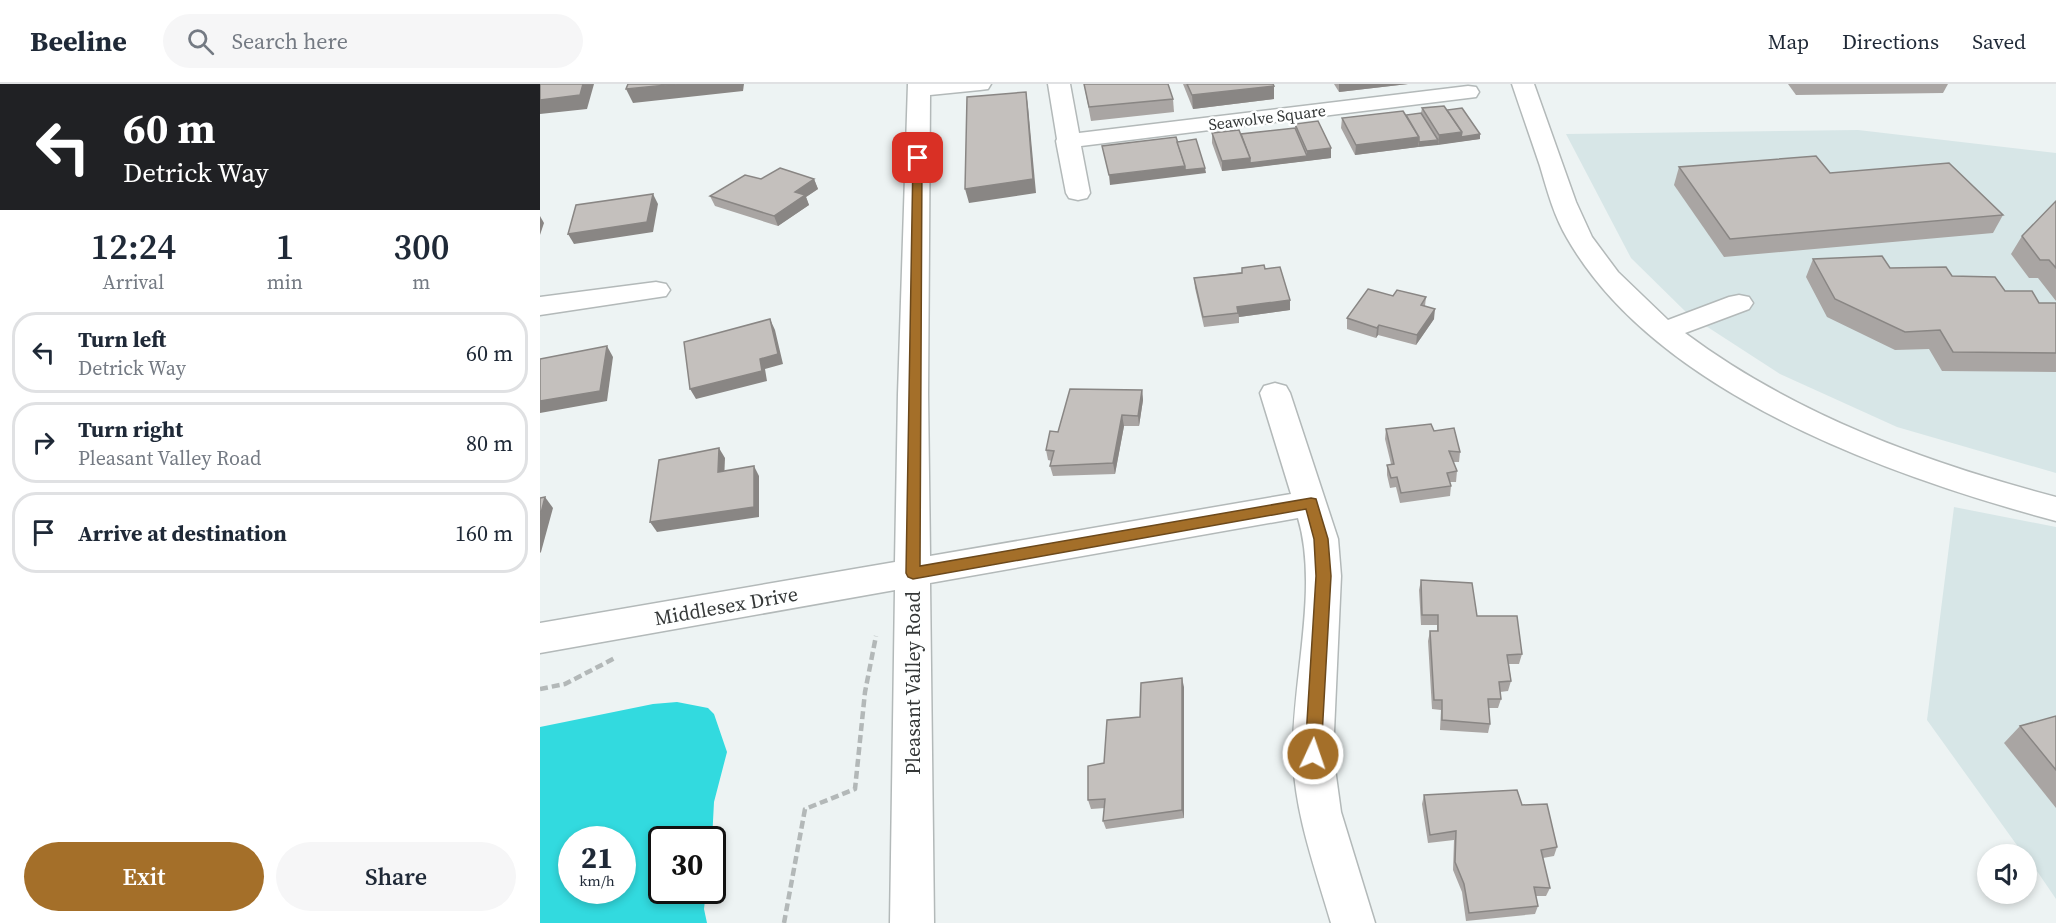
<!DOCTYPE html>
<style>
body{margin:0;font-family:"Source Serif 4",serif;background:#f6f6f7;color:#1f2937;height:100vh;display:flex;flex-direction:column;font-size:22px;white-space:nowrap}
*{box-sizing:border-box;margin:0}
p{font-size:20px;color:#747a83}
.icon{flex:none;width:33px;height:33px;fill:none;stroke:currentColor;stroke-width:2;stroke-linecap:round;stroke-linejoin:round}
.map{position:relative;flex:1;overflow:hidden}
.drawer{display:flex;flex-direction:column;background:#fff;width:540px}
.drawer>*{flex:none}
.banner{background:#202124;color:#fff;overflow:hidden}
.tools{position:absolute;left:1437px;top:760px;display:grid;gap:12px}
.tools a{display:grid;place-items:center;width:60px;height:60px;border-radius:50%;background:#fff;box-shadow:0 3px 9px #0003;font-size:30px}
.speed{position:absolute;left:18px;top:742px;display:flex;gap:12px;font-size:30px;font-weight:700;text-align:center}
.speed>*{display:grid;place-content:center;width:78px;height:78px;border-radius:50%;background:#fff;box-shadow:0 3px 9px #0003;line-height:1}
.speed small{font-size:15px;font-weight:400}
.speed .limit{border:3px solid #111;border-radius:9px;background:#fff;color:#111}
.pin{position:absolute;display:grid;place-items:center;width:51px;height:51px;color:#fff;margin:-26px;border-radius:12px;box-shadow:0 3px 9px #0006}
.me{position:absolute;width:66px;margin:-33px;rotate:3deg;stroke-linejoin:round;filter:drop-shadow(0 0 4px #0008)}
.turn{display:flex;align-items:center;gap:21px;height:126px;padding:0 24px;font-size:27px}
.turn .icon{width:78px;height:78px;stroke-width:2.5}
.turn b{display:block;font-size:42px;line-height:51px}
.eta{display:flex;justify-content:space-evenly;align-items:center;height:102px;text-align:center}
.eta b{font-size:36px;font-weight:600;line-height:42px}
.button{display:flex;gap:12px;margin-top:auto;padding:12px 24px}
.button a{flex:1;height:69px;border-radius:36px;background:#a46f29;color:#fff;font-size:24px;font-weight:600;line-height:69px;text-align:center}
.button a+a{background:#f6f6f7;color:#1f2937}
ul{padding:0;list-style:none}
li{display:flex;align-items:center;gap:18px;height:81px;margin:0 12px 9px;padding:0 12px;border:3px solid #e0e1e3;border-radius:24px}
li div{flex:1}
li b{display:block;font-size:22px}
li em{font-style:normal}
header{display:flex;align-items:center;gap:36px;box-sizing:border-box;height:84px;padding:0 30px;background:#fff;border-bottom:2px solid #e0e1e3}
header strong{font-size:28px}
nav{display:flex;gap:33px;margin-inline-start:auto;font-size:21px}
.search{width:420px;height:54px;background:#f6f6f7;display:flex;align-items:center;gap:15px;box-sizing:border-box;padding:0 21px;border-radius:33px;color:#747a83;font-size:22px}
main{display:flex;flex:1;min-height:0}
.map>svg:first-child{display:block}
</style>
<header>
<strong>Beeline</strong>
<div class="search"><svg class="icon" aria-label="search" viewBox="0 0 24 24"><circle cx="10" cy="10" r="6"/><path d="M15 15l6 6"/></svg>Search here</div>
<nav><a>Map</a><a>Directions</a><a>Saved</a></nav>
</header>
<main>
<section class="drawer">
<div class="banner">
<div class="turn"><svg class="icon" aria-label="left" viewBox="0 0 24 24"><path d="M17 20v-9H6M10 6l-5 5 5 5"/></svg><div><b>60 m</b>Detrick Way</div></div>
</div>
<div class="eta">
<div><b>12:24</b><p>Arrival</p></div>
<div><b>1</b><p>min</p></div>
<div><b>300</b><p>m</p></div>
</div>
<ul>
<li><svg class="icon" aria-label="left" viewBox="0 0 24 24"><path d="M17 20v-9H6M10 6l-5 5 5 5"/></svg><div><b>Turn left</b><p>Detrick Way</p></div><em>60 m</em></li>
<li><svg class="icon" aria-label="right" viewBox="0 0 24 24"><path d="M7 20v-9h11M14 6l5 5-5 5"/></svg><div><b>Turn right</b><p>Pleasant Valley Road</p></div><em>80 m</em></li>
<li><svg class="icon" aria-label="arrive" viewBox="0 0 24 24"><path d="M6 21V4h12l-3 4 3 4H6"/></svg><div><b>Arrive at destination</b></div><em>160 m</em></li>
</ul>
<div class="button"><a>Exit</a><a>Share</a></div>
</section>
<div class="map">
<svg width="1516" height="839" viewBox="0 0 1516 839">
<rect width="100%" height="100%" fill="#edf3f3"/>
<g fill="#d7e6e7">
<path d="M 1318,46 L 1516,69 L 1516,389 L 1357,343 L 1240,290 L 1149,231 L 1091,174 L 1026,50 Z"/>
<path d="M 1414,423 L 1516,443 L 1516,815 L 1486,771 L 1484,771 L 1387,636 Z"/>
</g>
<path fill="#32dadf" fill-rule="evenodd" d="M 137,618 L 168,624 L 174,630 L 187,668 L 174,718 L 172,756 L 122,756 L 122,807 L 166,807 L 164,825 L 167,839 L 0,839 L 0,643 L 113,620 ZM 32,756 L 82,756 L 82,807 L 32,807 Z"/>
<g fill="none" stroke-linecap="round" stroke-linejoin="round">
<defs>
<g id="minor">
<path d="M 368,0 L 451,0 L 448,5 L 440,6 L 390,11 L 388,310 L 390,472 L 751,410 L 720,309 L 724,302 L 735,299 L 746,302 L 750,309 L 798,455 L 801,492 L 793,670 L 801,728 L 835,839 L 791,839 C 775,784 754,728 753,670 C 752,596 779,504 758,434 L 390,499 L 394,839 L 350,839 L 355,506 L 0,569 L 0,539 L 355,478 L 358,310 Z"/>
<path d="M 508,0 L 530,0 L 539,49 L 928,2 L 936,3 L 939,8 L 936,13 L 928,14 L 541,62 L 550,109 L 547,114 L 538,116 L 529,114 L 526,109 L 516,57 L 517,55 Z"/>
<path d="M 972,0 L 994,0 L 1036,118 L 1052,153 L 1078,188 L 1128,236 L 1189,213 L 1199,211 L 1209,213 L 1213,219 L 1209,225 L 1145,249 C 1255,331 1384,378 1516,413 L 1516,437 C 1352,393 1116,310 1027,154 C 1014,132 1007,106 1000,82 C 991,55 981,27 972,0 Z"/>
<path d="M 116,198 L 126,200 L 130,206 L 126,212 L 0,231 L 0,213 Z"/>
</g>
</defs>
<use href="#minor" stroke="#b3b9b9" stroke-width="3"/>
<g stroke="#b3b8b8" stroke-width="4.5" stroke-dasharray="8 4" stroke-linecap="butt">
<path d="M 0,605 L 25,600 L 75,574"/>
<path d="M 244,839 L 265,725 L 315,705 L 325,608 L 336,552"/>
</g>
<use href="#minor" fill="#fff" fill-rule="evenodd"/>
</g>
<g fill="#a9a5a3">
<path d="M 544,0 L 633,15 L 634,28 L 551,37 Z"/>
<path d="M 643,0 L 733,0 L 734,15 L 653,25 Z"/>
<path d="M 794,0 L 868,0 L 799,8 Z"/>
<path d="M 1248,0 L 1408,0 L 1403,9 L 1256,11 Z"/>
<path d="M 882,24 L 907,26 L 940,50 L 940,55 L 815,71 L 801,44 L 802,34 L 866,31 L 881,29 Z"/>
<path d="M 755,40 L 791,64 L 791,74 L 682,87 L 672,59 L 672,49 L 701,50 L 755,44 Z"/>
<path d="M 1139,83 L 1290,89 L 1463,131 L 1453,149 L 1184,173 L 1134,101 Z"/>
<path d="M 274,95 L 278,105 L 266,113 L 269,121 L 238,142 L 175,122 L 170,112 Z"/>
<path d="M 1516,117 L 1516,217 L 1498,194 L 1489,194 L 1471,170 L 1482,152 Z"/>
<path d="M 1273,175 L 1412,192 L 1465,207 L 1499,219 L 1516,219 L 1516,288 L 1402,287 L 1389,265 L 1355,266 L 1287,233 L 1266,193 Z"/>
<path d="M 725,185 L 750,216 L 750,226 L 699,233 L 699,239 L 664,243 L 655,204 L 654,194 Z"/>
<path d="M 853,212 L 886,213 L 885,222 L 894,235 L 876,261 L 838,251 L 836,254 L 807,245 L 807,234 Z"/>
<path d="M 602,306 L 603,316 L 599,342 L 584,342 L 575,390 L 513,392 L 510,382 L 512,377 L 508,376 L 506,366 L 518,348 Z"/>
<path d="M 846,345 L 894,347 L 920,368 L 919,378 L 913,378 L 917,387 L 916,398 L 910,398 L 911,402 L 910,412 L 860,419 L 856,403 L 850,404 L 847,391 L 847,381 L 851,380 L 845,355 Z"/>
<path d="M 881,496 L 937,532 L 982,570 L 979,580 L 969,580 L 971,597 L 968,607 L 960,608 L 961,615 L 958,624 L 949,624 L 950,640 L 948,649 L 900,646 L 901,626 L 892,625 L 888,557 L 890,547 L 897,547 L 897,541 L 881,541 L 879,506 Z"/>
<path d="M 644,603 L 644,734 L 566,745 L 563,737 L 565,724 L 551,725 L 548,716 L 564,679 L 600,633 Z"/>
<path d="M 1516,632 L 1516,724 L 1464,659 L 1480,642 Z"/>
<path d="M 884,711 L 982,721 L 1017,763 L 1014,772 L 1003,774 L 1010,804 L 1006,812 L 996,812 L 998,822 L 995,830 L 926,837 L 922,808 L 913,786 L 914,756 L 888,759 L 882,720 Z"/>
</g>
<g fill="#898684">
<path d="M 43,0 L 54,0 L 47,25 L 0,30 L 0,16 Z"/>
<path d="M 137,0 L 204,0 L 203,7 L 93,19 L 86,5 Z"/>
<path d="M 799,0 L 868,0 L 799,8 Z"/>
<path d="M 734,2 L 734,15 L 653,25 L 652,11 Z"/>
<path d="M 486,8 L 488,22 L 496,109 L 429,119 L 425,105 Z"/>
<path d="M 922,48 L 940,50 L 940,55 L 898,61 L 899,51 Z"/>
<path d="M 879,53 L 878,63 L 815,71 L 816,61 Z"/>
<path d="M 898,56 L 898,61 L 878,63 L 879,58 Z"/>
<path d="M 791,64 L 791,74 L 767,77 L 767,67 Z"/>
<path d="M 767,72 L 767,77 L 710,84 L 710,79 Z"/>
<path d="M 710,74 L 710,84 L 682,87 L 682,77 Z"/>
<path d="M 645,82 L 665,84 L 666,89 L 570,101 L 569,91 Z"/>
<path d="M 274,95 L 278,105 L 266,113 L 269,121 L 238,142 L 234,132 L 255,108 Z"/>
<path d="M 113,110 L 118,120 L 113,148 L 34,160 L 28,150 Z"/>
<path d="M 0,132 L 4,139 L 0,151 Z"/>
<path d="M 750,216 L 750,226 L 699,233 L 697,223 Z"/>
<path d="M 895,225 L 894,235 L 876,261 L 877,251 Z"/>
<path d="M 230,235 L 235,246 L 243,280 L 225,285 L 227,297 L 156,315 L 150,305 L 220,275 Z"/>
<path d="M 839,241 L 838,251 L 836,254 L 837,244 Z"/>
<path d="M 67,262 L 73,273 L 67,317 L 0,329 L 0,317 Z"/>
<path d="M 602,306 L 603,316 L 599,342 L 598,332 Z"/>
<path d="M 582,331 L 584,342 L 575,390 L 573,379 Z"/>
<path d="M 179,364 L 185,374 L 184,398 L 178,388 Z"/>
<path d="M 214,382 L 219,392 L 219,433 L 117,448 L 110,438 Z"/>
<path d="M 5,413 L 13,424 L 1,468 L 0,469 L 0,433 Z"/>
<path d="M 642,594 L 644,603 L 644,734 L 642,726 Z"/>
</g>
<g fill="#c4c0bd" stroke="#898684" stroke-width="1.5">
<path d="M 0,0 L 43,0 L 40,11 L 0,16 Z"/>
<path d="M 88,0 L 137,0 L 86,5 Z"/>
<path d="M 544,0 L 628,0 L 633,15 L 549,23 Z"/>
<path d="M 647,0 L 733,0 L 734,2 L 652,11 Z"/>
<path d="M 486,8 L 493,95 L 425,105 L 427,13 Z"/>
<path d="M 904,22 L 922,48 L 899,51 L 882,24 Z"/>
<path d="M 922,24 L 940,50 L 921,53 L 922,48 L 907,26 Z"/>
<path d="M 863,27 L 879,53 L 816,61 L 802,34 Z"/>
<path d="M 881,29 L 898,56 L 879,58 L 879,53 L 866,31 Z"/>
<path d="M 778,37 L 791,64 L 767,67 L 755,40 Z"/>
<path d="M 755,44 L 767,72 L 710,79 L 710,74 L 701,50 Z"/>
<path d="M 699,46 L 710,74 L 682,77 L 672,49 Z"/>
<path d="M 636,53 L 645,82 L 569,91 L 562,62 Z"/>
<path d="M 656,55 L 665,84 L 645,86 L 645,82 L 637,58 Z"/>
<path d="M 1276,72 L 1290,89 L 1409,79 L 1463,131 L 1190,155 L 1139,83 Z"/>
<path d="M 240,84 L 274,95 L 255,108 L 265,111 L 234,132 L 170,112 L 205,91 L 221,95 Z"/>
<path d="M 113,110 L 107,138 L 28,150 L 36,121 Z"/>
<path d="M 1516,117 L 1516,184 L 1509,176 L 1500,176 L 1482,152 Z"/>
<path d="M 1342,172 L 1350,184 L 1406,183 L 1412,192 L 1455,193 L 1465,207 L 1492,207 L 1499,219 L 1516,219 L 1516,269 L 1413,268 L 1400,246 L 1365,248 L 1295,215 L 1273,175 Z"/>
<path d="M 724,181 L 725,185 L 740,183 L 750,216 L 697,223 L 698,229 L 663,233 L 654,194 L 702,189 L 702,184 Z"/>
<path d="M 828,205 L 853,212 L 857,206 L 886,213 L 881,221 L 895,225 L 877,251 L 839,241 L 837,244 L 807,234 Z"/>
<path d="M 230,235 L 238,270 L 220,275 L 222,287 L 150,305 L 144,258 Z"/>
<path d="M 67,262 L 60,307 L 0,317 L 0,275 Z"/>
<path d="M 530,305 L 602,306 L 598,332 L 582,331 L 573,379 L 510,382 L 514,367 L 506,366 L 510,347 L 518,348 Z"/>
<path d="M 891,340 L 894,347 L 914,344 L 920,368 L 909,367 L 917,387 L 907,389 L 911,402 L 861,409 L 857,393 L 851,394 L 847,381 L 854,380 L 846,345 Z"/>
<path d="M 179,364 L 178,388 L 214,382 L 214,423 L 110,438 L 119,376 Z"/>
<path d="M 5,413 L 0,433 L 0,414 Z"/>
<path d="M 881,496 L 932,499 L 937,532 L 977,532 L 982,570 L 967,571 L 971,597 L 959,598 L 961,615 L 948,615 L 950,640 L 902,636 L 902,616 L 894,616 L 890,547 L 898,547 L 898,531 L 882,531 Z"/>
<path d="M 642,594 L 642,726 L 563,737 L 565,715 L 548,716 L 548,682 L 564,679 L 567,636 L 600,633 L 601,599 Z"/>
<path d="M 1516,632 L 1516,686 L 1480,642 Z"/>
<path d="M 977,706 L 982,721 L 1007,720 L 1017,763 L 1001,766 L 1010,804 L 994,803 L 998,822 L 929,829 L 924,800 L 915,778 L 916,747 L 890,751 L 884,711 Z"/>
</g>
<path fill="#a46f29" stroke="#6b481b" stroke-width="1.5" d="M 378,71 L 382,74 L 380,482 L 771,414 L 776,415 L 788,455 L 791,492 L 781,670 L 779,675 L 773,677 L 767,675 L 765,670 L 776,492 L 774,455 L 766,425 L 373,495 L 368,493 L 366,489 L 373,74 Z"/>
<g text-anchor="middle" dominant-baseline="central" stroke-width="5" stroke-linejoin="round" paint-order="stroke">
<g font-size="16" fill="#343737" stroke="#feffff">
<text transform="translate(727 33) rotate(-7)">Seawolve Square</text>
</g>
<g font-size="20" fill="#343737" stroke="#feffff">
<text transform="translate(186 522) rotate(-10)">Middlesex Drive</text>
<text transform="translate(373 599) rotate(-90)">Pleasant Valley Road</text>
</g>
</g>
</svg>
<div class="tools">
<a><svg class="icon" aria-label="sound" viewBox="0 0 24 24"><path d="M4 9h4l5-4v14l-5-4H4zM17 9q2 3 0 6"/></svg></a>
</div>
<div class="speed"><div>21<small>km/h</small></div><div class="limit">30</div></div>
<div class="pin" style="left:378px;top:74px;background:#d93025"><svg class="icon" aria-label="arrive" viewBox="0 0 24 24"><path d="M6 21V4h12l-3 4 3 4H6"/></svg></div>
<svg class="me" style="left:773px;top:670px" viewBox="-20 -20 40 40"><circle r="17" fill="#a46f29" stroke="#fff" stroke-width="3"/><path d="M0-11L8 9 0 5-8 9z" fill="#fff"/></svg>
</div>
</main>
